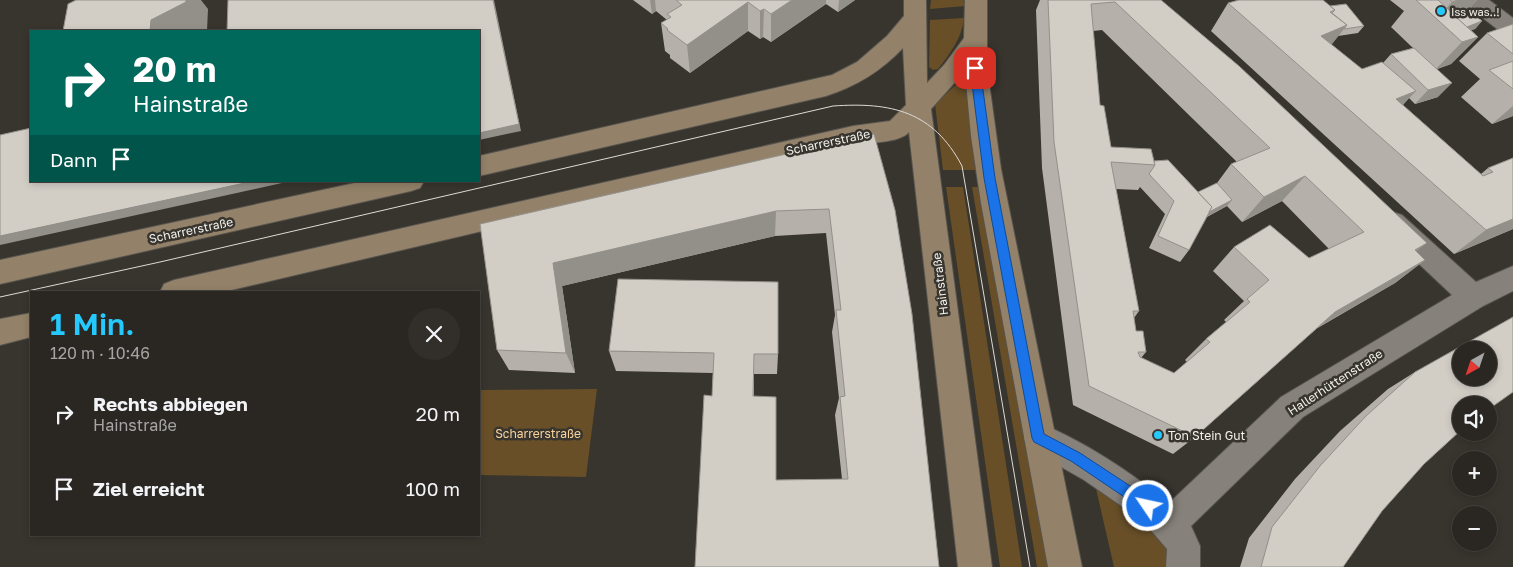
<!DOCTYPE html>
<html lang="de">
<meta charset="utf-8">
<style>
body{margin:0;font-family:"Golos Text",sans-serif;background:#322f2a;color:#f1f3f6;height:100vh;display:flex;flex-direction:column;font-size:19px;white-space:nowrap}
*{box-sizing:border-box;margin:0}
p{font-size:16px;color:#a5a5a5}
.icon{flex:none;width:28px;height:28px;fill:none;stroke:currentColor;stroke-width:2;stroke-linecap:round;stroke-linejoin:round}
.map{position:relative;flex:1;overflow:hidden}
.side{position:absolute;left:30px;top:291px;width:450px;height:245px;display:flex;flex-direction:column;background:#2a2722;border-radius:0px;box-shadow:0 2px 8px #0003,0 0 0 1px #464440}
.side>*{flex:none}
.top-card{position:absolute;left:30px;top:30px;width:450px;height:152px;border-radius:0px;box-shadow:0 2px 8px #0003,0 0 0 1px #464440;background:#00695c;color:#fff;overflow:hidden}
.needle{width:32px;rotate:220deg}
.controls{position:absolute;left:1452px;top:341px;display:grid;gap:10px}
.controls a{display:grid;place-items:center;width:45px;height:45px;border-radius:50%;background:#2a2722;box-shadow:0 2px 8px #0003,0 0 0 1px #464440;font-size:25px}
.pin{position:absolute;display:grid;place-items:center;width:42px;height:42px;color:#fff;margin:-21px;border-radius:10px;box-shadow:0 2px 8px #0006}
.me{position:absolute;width:55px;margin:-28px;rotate:304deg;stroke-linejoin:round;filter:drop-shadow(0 0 4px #0008)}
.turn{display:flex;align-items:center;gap:18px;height:105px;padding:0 20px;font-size:22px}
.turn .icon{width:65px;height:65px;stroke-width:2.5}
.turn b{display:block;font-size:35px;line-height:42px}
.then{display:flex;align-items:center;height:48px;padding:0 20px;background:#0003;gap:10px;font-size:19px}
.round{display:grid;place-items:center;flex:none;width:52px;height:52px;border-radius:26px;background:#322f2a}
.headline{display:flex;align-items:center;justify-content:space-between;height:85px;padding:0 20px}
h1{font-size:30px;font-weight:600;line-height:38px;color:#25c9fe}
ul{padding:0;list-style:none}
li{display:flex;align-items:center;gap:15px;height:75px;padding:0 20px}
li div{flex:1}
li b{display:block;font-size:19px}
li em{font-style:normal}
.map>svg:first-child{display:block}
</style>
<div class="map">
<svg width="1513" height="567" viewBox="0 0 1513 567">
<rect width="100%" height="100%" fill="#38342e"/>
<g fill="#684f28">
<path d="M 931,0 L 966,0 L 965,6 L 930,9 Z"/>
<path d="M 964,18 C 962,38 950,54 938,69 L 933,70 L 929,67 L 930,20 Z"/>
<path d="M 961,80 L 967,82 L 978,170 L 943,170 L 935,104 Z"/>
<path d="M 946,187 L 963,187 L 1022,567 L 1000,567 Z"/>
<path d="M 972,187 L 981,187 L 1050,567 L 1037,567 Z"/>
<path d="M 597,389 L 586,477 L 479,475 L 479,390 Z"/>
<path d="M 1094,480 L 1169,536 L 1171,567 L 1114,567 Z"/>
</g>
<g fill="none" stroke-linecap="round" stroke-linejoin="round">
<defs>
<g id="street">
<path d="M 1463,0 L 1489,0 L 1513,18 L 1513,37 L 1505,35 L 1466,5 Z"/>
<path d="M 1393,212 L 1402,215 L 1476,282 L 1513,266 L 1513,291 L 1483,306 L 1303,417 L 1191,526 L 1200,546 L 1200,567 L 1166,567 L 1167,549 L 1149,528 L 1130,512 L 1084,480 L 1028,448 L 1024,438 L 1028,428 L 1039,423 C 1086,442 1130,472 1169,503 L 1281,397 L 1452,295 L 1384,231 L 1380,223 L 1384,215 Z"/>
</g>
<g id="secondary">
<path d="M 904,0 L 926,0 L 927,83 L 944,65 L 964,38 L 965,0 L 987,0 L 987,68 L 1001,169 L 1082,567 L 1048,567 L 981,203 L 971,136 L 965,71 L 931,109 L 992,567 L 958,567 L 909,132 C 900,143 868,143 853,144 L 223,292 L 160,292 L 164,284 L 174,280 L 853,126 L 890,121 L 906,105 L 903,48 C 881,71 857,86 826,96 L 479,176 L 479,156 L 832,75 L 857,62 L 887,36 L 904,16 Z"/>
<path d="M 364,181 L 424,181 L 420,188 L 411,191 L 0,284 L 0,260 Z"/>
<path d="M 31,313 L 31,337 L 0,345 L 0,319 Z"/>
</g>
</defs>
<use href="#street" stroke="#57544e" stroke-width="2"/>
<use href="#secondary" stroke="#57544e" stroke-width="2"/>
<use href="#street" fill="#86817a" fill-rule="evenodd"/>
<use href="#secondary" fill="#938269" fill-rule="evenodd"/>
<path stroke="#dddbd7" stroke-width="1" d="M 0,297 L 160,262 L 833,106 C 891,102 933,111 962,166 L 1030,567"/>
</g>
<g fill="#b5b0a9" fill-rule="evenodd">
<path d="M 633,0 L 855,0 L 838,12 L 826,4 L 771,42 L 763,37 L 760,39 L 748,31 L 690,73 L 670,58 L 670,55 L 665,51 L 661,23 L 667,20 L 656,11 L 652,14 Z"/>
<path d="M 1040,0 L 1161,0 L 1425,260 L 1395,283 L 1316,329 L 1195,437 L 1173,454 L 1073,405 L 1042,168 L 1036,10 ZM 1102,30 L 1237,162 L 1231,164 L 1217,183 L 1198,192 L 1154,161 L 1111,147 L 1100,105 L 1093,31 ZM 1140,187 L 1165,214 L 1149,248 L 1180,262 L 1189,250 L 1207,217 L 1227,206 L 1242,222 L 1282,201 L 1329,249 L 1309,258 L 1234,247 L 1213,271 L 1244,301 L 1224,320 L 1226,322 L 1206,339 L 1185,360 L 1187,362 L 1174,373 L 1141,358 L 1146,352 L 1136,331 L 1134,318 L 1139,311 L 1116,189 L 1138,190 Z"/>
<path d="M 1390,0 L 1477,0 L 1468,10 L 1482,21 L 1475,29 L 1471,30 L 1478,37 L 1451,64 L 1437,69 L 1438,97 L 1415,104 L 1409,98 L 1403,105 L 1481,174 L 1488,168 L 1513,158 L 1513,229 L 1454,254 L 1211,31 L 1228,3 L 1330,6 L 1364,26 L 1358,33 L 1338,36 L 1331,45 L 1362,69 L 1383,63 L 1391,54 L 1413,48 L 1391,27 L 1404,11 Z"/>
<path d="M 1513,24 L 1513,116 L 1492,124 L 1461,97 L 1480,79 L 1459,61 L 1487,33 Z"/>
<path d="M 874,134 L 939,567 L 695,567 L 712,396 L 713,373 L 616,371 L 609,351 L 778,354 L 777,374 L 754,374 L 754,396 L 776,480 L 842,479 L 835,415 L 839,398 L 832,332 L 835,315 L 826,233 L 775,236 L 562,286 L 575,373 L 509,370 L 497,350 L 480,224 Z"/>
<path d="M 1415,372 L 1489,405 L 1424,464 L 1382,511 L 1343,567 L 1240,567 L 1249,538 L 1295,479 L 1340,431 L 1388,389 Z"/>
</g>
<g fill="#93908a">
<path d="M 186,0 L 201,0 L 208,9 L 207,31 L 150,31 L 151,20 Z"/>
<path d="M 493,0 L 494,0 L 521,131 L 479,140 L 479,133 Z"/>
<path d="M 650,0 L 655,0 L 656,11 L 652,14 Z"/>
<path d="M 792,0 L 826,0 L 826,4 L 771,42 L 771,14 Z"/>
<path d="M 839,0 L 855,0 L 838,12 Z"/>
<path d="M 1458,0 L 1477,0 L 1461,18 L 1437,19 L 1452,2 Z"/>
<path d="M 748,2 L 748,31 L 690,73 L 687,45 Z"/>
<path d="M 764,9 L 763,37 L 760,39 L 760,11 Z"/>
<path d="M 1482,21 L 1475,29 L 1455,36 L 1451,33 Z"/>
<path d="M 1347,25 L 1325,53 L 1321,36 Z"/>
<path d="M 1478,37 L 1451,64 L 1435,70 L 1462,42 Z"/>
<path d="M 1452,83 L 1438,97 L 1415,104 L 1428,90 Z"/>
<path d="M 1416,91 L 1390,118 L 1396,99 Z"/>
<path d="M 1513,106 L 1513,116 L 1492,124 Z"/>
<path d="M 1305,176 L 1282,201 L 1242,222 L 1264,197 Z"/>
<path d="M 254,181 L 291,181 L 0,245 L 0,236 Z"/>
<path d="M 1232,200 L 1227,206 L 1202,219 L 1207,213 Z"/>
<path d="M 776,211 L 775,236 L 562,286 L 575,373 L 566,353 L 553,263 Z"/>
<path d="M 1513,219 L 1513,229 L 1454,254 L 1486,230 Z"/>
<path d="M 1427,243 L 1398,267 L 1415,250 Z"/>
<path d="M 1425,260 L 1395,283 L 1308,333 L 1335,312 Z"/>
</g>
<g fill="#d2cdc5" stroke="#93908a" fill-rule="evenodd">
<path d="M 76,0 L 186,0 L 186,2 L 151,20 L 150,31 L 63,31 L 68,4 Z"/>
<path d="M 228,0 L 493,0 L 519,124 L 479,133 L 479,31 L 227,31 Z"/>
<path d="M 676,0 L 792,0 L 771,14 L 764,9 L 760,11 L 748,2 L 687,45 L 667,30 L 668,29 L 661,23 L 671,17 L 667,14 L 682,5 Z"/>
<path d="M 1048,0 L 1161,0 L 1239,66 L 1427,243 L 1415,250 L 1425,260 L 1335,312 L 1195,437 L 1089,386 L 1054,142 ZM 1115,2 L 1270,148 L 1231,164 L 1264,197 L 1305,176 L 1364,232 L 1309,258 L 1270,225 L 1234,247 L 1269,280 L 1247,299 L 1250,302 L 1206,339 L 1210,342 L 1174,373 L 1140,357 L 1138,352 L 1146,352 L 1143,331 L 1136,331 L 1133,311 L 1139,311 L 1111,162 L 1155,165 L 1151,149 L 1111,147 L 1104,106 L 1100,105 L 1091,4 Z"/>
<path d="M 1239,0 L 1323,0 L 1335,10 L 1330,12 L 1347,25 L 1321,36 L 1362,69 L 1382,62 L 1416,91 L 1396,99 L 1483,176 L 1493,172 L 1488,168 L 1513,158 L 1513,219 L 1486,230 L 1228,3 Z"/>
<path d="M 1416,0 L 1438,0 L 1478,37 L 1462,42 Z"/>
<path d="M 1450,0 L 1458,0 L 1452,2 Z"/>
<path d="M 1346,4 L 1364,26 L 1344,29 L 1347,25 L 1332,13 L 1335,10 L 1330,6 Z"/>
<path d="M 1468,10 L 1482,21 L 1467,27 L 1454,15 Z"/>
<path d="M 1513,24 L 1513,54 L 1487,33 Z"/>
<path d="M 1414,48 L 1452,83 L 1428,90 L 1391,54 Z"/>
<path d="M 1513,61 L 1513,89 L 1489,70 Z"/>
<path d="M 31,128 L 31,181 L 254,181 L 0,236 L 0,135 Z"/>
<path d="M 874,134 L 895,210 L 912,314 L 939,567 L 695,567 L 704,395 L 712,396 L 714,353 L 609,351 L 618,279 L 778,282 L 778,354 L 754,354 L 753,396 L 776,397 L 776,480 L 848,479 L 840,397 L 845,396 L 836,310 L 841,310 L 829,209 L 776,211 L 553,263 L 566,353 L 497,350 L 480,224 Z"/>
<path d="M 1168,160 L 1212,207 L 1189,250 L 1158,236 L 1174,201 L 1149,174 L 1155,165 L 1154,161 Z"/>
<path d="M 1217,183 L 1232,200 L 1209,212 L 1212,207 L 1198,192 Z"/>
<path d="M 1513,317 L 1513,392 L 1489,409 L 1489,405 L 1461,405 L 1461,430 L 1424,464 L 1382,511 L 1343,567 L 1261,567 L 1272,527 L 1320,466 L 1366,416 L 1415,372 ZM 1461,350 L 1489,350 L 1489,378 L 1461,378 Z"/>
</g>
<path fill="#1a73e8" stroke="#114b97" d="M 975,65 L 980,68 L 995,178 L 1044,434 L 1080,453 L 1153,501 L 1155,506 L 1153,511 L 1148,513 L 1071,461 L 1034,442 L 1032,438 L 984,178 L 970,68 Z"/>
<g fill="#25c9fe" stroke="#38342e" stroke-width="2">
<circle cx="1441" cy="11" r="5"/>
<circle cx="1158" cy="435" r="5"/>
</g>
<g text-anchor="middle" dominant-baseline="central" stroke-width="5" stroke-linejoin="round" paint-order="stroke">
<g font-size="11" fill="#f4f2ee" stroke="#38342e" text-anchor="start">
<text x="1451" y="11">Iss was..!</text>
</g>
<g font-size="12" fill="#f4f2ee" stroke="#38342e">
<text transform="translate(828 142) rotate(-12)">Scharrerstraße</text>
<text transform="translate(191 230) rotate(-12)">Scharrerstraße</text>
<text transform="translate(940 284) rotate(-97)">Hainstraße</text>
<text transform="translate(1335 382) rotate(-33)">Hallerhüttenstraße</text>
</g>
<g font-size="12" fill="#f9d39c" stroke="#38342e">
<text x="538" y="433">Scharrerstraße</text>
</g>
<g font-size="12" fill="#f4f2ee" stroke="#38342e" text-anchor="start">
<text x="1168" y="435">Ton Stein Gut</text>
</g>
</g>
</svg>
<div class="controls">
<a><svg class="needle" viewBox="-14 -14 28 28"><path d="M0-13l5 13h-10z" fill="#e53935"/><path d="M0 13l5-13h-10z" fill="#a5a5a5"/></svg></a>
<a><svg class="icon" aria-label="sound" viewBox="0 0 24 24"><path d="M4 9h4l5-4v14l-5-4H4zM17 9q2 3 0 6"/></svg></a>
<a>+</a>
<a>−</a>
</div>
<div class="pin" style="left:975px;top:68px;background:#d93025"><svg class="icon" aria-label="arrive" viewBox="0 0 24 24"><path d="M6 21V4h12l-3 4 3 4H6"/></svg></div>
<svg class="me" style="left:1148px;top:506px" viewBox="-20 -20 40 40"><circle r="17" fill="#1a73e8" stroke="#fff" stroke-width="3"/><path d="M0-11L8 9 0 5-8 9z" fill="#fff"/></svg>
<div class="top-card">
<div class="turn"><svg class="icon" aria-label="right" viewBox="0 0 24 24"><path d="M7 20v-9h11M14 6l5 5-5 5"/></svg><div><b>20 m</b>Hainstraße</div></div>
<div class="then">Dann<svg class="icon" aria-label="arrive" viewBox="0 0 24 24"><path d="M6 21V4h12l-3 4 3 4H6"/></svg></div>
</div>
<section class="side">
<div class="headline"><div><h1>1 Min.</h1><p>120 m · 10:46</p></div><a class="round"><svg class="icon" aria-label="close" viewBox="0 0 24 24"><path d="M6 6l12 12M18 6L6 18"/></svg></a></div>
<ul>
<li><svg class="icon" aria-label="right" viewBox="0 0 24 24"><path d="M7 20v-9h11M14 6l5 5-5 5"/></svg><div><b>Rechts abbiegen</b><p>Hainstraße</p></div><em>20 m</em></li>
<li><svg class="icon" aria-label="arrive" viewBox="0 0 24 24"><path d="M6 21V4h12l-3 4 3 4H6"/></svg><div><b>Ziel erreicht</b></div><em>100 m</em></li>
</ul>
</section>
</div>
